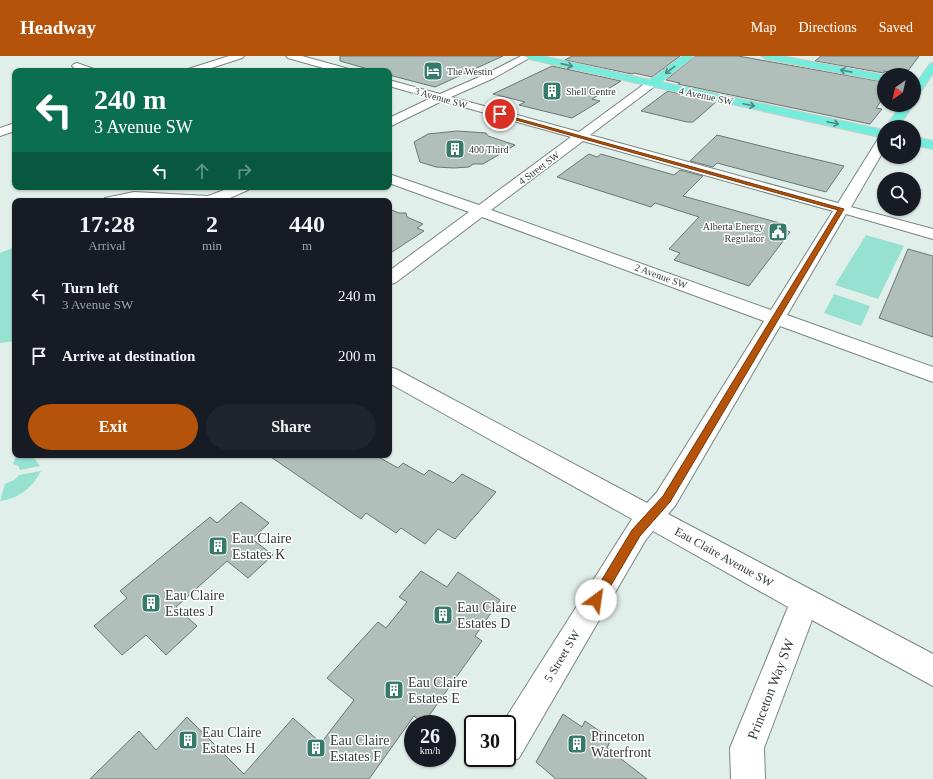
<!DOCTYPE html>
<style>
body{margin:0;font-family:Georgia,serif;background:#20242c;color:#f1f3f6;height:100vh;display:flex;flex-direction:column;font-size:15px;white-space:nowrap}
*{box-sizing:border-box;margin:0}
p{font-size:13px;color:#9ea1a6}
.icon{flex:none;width:22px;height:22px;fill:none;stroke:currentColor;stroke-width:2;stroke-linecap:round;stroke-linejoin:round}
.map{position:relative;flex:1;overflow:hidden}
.panel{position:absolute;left:12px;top:142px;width:380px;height:260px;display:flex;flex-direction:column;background:#171b24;border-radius:8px;box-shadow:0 1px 3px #0004}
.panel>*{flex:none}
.top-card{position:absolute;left:12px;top:12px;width:380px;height:122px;border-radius:8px;box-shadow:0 1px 3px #0004;background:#0b6e4f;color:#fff;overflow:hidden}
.needle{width:26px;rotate:214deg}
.fabs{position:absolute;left:877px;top:12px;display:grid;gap:8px}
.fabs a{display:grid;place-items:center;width:44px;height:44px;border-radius:50%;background:#171b24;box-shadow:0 1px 3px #0004;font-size:20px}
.speed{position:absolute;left:404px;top:659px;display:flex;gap:8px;font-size:20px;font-weight:700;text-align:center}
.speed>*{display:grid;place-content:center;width:52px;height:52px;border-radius:50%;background:#171b24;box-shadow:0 1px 3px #0004;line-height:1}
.speed small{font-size:10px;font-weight:400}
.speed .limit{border:2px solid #111;border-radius:6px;background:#fff;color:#111}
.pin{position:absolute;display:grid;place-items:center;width:34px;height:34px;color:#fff;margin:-17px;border:2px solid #fff;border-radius:50%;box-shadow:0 1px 4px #0007}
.me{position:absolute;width:44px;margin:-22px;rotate:31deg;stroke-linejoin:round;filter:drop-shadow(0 0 3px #0008)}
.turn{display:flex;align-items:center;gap:14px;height:84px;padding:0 16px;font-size:18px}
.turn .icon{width:52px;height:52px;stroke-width:2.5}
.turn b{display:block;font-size:28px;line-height:34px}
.lanes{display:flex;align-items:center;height:38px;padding:0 16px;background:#0003;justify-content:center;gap:20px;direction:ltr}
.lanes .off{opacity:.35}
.eta{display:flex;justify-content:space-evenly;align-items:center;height:68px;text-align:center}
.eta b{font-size:24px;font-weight:800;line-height:28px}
.action{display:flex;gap:8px;margin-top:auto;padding:8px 16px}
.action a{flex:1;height:46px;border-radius:24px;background:#b45309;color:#fff;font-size:16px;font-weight:800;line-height:46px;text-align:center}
.action a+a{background:#20242c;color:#f1f3f6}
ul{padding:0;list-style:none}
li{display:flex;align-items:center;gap:12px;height:60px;padding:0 16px}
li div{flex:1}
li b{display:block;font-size:15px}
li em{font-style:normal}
header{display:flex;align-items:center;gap:24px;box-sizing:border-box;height:56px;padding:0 20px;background:#b45309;color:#fff}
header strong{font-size:19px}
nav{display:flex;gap:22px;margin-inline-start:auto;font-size:14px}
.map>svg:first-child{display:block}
</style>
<header>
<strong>Headway</strong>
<nav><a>Map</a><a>Directions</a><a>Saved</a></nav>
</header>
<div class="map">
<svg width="933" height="723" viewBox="0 0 933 723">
<rect width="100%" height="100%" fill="#e1efeb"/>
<g fill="#96e1d0">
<path d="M 866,179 L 904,190 L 878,243 L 835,229 Z"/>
<path d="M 15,191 L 15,285 L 0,287 L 0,197 Z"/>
<path d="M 834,238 L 870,250 L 861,270 L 824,257 Z"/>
<path d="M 16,399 L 32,399 L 40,410 L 20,414 L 18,410 L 13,408 Z"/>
<path d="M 41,415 C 33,431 18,443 0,445 L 5,428 L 14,424 L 19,419 Z"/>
</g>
<g fill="#b1bfbb" stroke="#6a7773">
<path d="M 340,0 L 503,0 L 435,31 L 389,19 L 389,15 L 375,15 L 340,5 Z"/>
<path d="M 572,0 L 680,0 L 652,21 L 634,17 L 632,18 L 565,4 Z"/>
<path d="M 695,0 L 738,0 L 884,26 L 884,41 L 876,52 L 882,53 L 870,68 L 678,28 L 680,27 L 666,24 Z"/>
<path d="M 821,0 L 919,0 L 905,19 L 884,15 L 884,17 L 815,5 Z"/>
<path d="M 552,10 L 621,25 L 592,43 L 600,45 L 572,62 L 519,49 L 525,46 L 493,38 Z"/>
<path d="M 668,35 L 716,46 L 693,66 L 687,66 L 641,55 Z"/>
<path d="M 457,75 L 486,77 L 488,80 L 515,89 L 483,108 L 473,108 L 469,111 L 454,112 L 436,111 L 420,106 L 414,86 L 428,78 Z"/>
<path d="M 717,79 L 781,95 L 844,110 L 826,136 L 717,107 L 713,111 L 690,105 Z"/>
<path d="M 589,98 L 597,101 L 601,98 L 674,119 L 680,114 L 703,120 L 683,140 L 783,168 L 780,172 L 790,176 L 749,230 L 674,204 L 680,197 L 669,193 L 699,161 L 655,147 L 651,151 L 557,121 Z"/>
<path d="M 389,153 L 399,157 L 406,157 L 407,161 L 423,168 L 417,172 L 424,175 L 389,198 Z"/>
<path d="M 908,193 L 933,200 L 933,281 L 879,262 Z"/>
<path d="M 268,399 L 375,399 L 398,412 L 403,407 L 424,419 L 429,414 L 453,427 L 462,418 L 496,436 L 455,483 L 438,473 L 425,488 L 401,472 L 396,477 L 366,457 L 361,463 Z"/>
<path d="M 241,446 L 269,467 L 252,483 L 273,499 L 248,522 L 227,505 L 176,551 L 197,570 L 166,599 L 146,579 L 122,599 L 94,570 L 127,542 L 120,535 L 210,461 L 217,467 Z"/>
<path d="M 421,515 L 447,531 L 458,516 L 500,544 L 475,580 L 482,585 L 423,668 L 414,660 L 369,723 L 90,723 L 139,675 L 156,694 L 187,661 L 244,718 L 293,662 L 321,687 L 354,644 L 327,622 L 378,566 L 386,572 L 407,546 L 399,541 Z"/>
<path d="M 563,658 L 582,671 L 585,665 L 611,683 L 607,692 L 647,723 L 556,723 L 536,706 Z"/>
</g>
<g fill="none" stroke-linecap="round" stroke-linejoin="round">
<defs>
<g id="minor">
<path d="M 229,0 L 244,0 L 242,2 L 202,15 L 187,15 L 188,13 Z"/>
<path d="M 286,0 L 302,0 L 349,13 L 350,15 L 334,15 L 288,2 Z"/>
<path d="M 521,0 L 533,0 L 494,22 L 451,41 L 579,76 L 647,26 L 655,26 L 656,28 L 655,30 L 590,79 L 838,147 L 878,83 L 884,79 L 884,94 L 851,151 L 933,173 L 933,183 L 846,158 L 787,259 L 933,311 L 933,326 L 780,270 L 675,450 L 668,458 L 933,598 L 933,630 L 812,564 L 764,692 L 765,723 L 731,723 L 730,692 L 788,551 L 653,475 L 645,485 L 519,702 L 507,707 L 496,702 L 507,702 L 507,668 L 502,668 L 632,463 L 389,327 L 389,311 L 396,313 L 647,447 L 657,436 L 764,265 L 482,161 L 395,227 L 389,228 L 389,215 L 469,156 L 389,127 L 389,118 L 479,149 L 571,81 L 442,45 L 389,71 L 389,62 L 431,42 L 389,30 L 389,24 L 440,38 L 486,18 ZM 583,85 L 833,155 L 771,254 L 491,154 Z"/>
<path d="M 77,7 L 94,13 L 95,15 C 87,15 78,16 72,10 L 74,8 Z"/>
<path d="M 15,67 L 15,75 L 0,80 L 0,72 Z"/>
<path d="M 232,131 L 250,131 L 248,134 L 223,145 L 103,145 L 105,142 L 134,136 L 208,140 Z"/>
</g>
<g id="major">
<path d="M 524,0 L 542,0 L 650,24 L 683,0 L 694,0 L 661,26 L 884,74 L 884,82 L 529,3 Z"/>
<path d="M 761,0 L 781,0 L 884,19 L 884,25 L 766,3 Z"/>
<path d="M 933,7 L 933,17 L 918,40 L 914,41 L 914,30 L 930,8 Z"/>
<path d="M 901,49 L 913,49 L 898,71 L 886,71 Z"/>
<path d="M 914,81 L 933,85 L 933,93 L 914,89 Z"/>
</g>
</defs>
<use href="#minor" stroke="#798582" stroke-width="2"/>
<use href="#major" stroke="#cacccb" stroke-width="2"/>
<use href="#minor" fill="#fff" fill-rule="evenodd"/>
<use href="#major" fill="#74eedc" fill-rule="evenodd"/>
</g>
<defs><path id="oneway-shaft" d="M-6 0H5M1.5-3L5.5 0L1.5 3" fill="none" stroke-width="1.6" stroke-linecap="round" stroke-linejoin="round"/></defs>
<g stroke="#508a82">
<use href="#oneway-shaft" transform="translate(567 9) rotate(13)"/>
<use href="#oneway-shaft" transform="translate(670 14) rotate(143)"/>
<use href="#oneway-shaft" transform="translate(846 15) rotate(-169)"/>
<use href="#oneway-shaft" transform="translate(749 49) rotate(12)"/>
<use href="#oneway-shaft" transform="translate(833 67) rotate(12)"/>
</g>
<path fill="#b45309" stroke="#753606" d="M 498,57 L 844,153 L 670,446 L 640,480 L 600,548 L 596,549 L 592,548 L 590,544 L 592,540 L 632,474 L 663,440 L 838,154 L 498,59 Z"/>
<defs>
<symbol id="hotel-square" viewBox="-11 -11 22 22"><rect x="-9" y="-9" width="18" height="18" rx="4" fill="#367a6c" stroke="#fff"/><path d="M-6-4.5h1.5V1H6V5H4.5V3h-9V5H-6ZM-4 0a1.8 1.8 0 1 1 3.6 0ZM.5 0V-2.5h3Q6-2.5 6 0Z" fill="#fff"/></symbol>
<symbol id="building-square" viewBox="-11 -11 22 22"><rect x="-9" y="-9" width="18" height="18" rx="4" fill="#367a6c" stroke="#fff"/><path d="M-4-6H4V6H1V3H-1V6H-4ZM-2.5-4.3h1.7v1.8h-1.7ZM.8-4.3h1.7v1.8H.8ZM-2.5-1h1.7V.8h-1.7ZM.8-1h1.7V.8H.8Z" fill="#fff"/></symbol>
<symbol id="civic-square" viewBox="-11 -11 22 22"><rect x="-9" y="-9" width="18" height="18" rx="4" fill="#367a6c" stroke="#fff"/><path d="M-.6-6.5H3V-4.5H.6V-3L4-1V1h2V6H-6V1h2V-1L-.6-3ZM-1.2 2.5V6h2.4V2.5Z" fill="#fff"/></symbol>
</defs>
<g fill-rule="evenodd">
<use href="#hotel-square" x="422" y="4" width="22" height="22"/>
<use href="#building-square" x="541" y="24" width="22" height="22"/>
<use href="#building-square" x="444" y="82" width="22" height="22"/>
<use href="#civic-square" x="767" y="165" width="22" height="22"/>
<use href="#building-square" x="207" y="479" width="22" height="22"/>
<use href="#building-square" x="140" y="536" width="22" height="22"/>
<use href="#building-square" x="432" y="548" width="22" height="22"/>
<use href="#building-square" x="383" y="623" width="22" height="22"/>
<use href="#building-square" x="177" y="673" width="22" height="22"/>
<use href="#building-square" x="566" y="677" width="22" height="22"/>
<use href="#building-square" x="305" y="681" width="22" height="22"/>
</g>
<g text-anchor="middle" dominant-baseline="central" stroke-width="3" stroke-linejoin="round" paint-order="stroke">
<g font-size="10" fill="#333938" stroke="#fff" text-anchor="start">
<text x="447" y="15">The Westin</text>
<text x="566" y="35">Shell Centre</text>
<text x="469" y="93">400 Third</text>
<text x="764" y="170" text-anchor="end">Alberta Energy<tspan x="764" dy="12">Regulator</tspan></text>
</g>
<g font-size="10" fill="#333938" stroke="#fff">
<text transform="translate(706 40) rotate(12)">4 Avenue SW</text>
<text transform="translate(441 42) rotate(16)">3 Avenue SW</text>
<text transform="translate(539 112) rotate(-37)">4 Street SW</text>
<text transform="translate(661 220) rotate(20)">2 Avenue SW</text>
</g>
<g font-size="12" fill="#333938" stroke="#fff">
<text transform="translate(724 501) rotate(29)">Eau Claire Avenue SW</text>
<text transform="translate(562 600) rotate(-59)">5 Street SW</text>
</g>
<g font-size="14" fill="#333938" stroke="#fff" text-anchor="start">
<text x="232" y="482">Eau Claire<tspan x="232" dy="16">Estates K</tspan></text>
<text x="165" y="539">Eau Claire<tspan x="165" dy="16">Estates J</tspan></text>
<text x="457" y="551">Eau Claire<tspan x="457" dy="16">Estates D</tspan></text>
<text x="408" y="626">Eau Claire<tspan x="408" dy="16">Estates E</tspan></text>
<text x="202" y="676">Eau Claire<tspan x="202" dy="16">Estates H</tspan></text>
<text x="591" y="680">Princeton<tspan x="591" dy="16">Waterfront</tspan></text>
<text x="330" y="684">Eau Claire<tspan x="330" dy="16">Estates F</tspan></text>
</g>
<g font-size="14" fill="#333938" stroke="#fff">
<text transform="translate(771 633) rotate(-69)">Princeton Way SW</text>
</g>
</g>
</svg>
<div class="fabs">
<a><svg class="needle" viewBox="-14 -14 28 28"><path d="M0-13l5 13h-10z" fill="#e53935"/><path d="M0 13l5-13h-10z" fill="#9ea1a6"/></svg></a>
<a><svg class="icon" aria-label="sound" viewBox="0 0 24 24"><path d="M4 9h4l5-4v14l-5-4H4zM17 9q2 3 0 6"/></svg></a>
<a><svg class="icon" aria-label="search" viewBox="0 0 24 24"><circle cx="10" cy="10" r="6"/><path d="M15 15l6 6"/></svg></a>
</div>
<div class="speed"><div>26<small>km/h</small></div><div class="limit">30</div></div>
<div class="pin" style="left:500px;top:58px;background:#d93025"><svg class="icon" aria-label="arrive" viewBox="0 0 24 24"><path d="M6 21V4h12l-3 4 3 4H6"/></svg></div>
<svg class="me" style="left:596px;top:544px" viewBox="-20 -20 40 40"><circle r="19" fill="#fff"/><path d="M0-13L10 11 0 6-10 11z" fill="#b45309"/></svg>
<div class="top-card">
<div class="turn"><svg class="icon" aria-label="left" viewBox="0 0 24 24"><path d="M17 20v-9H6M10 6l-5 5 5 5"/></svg><div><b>240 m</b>3 Avenue SW</div></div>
<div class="lanes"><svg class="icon" aria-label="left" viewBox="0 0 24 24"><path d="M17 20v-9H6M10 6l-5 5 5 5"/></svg><svg class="icon off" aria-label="ahead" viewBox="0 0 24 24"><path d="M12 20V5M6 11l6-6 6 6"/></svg><svg class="icon off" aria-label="right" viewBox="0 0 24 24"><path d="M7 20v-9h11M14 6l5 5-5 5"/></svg></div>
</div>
<section class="panel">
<div class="eta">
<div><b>17:28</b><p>Arrival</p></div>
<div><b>2</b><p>min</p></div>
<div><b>440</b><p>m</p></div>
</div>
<ul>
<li><svg class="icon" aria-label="left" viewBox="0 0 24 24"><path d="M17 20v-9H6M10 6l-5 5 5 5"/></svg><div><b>Turn left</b><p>3 Avenue SW</p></div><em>240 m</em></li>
<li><svg class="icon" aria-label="arrive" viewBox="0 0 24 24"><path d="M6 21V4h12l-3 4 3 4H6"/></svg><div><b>Arrive at destination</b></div><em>200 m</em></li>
</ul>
<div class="action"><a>Exit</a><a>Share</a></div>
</section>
</div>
